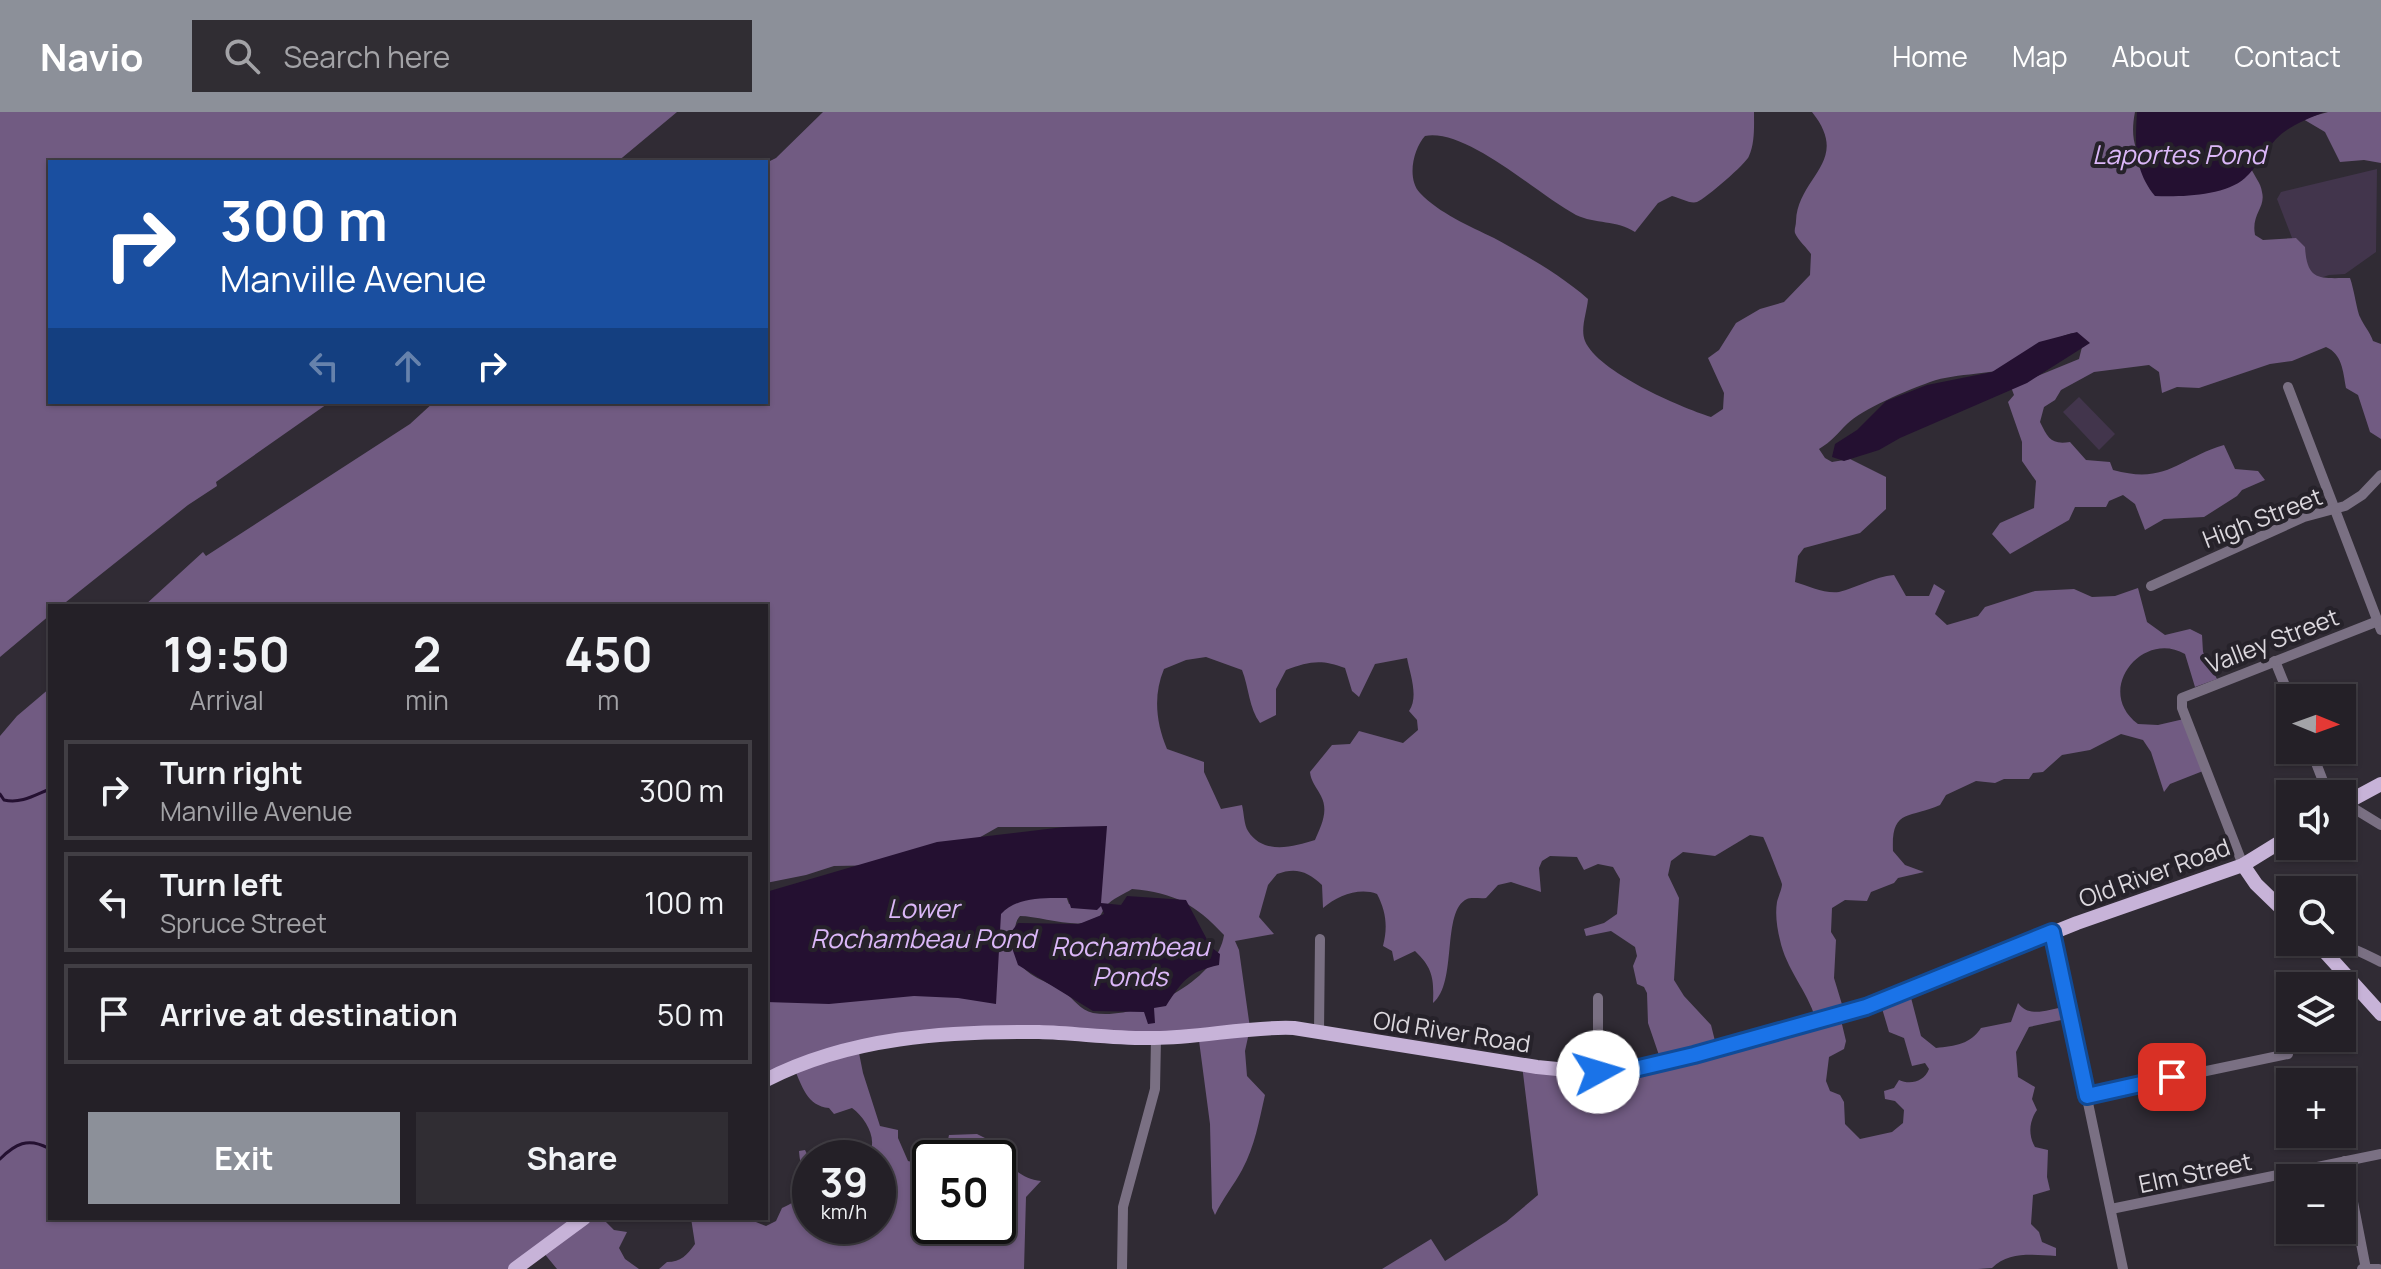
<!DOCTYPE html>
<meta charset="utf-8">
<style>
body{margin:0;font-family:Manrope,sans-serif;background:#302d33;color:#f1f3f6;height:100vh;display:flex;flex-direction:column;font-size:30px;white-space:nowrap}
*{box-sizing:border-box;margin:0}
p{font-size:26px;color:#a3a3a7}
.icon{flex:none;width:44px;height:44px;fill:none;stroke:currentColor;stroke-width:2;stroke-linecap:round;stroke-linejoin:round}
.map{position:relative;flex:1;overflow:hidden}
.sheet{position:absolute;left:48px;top:492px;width:720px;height:616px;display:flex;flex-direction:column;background:#242027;border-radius:0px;box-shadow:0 2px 6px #0004,0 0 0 2px #413e44}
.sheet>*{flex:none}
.guide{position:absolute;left:48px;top:48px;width:720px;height:244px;border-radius:0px;box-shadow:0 2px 6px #0004,0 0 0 2px #413e44;background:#1a4fa0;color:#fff;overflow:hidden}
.needle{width:52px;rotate:91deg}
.tools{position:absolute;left:2276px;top:572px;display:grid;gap:16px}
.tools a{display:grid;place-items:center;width:80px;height:80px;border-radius:0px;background:#242027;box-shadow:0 2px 6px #0004,0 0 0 2px #413e44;font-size:40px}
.speed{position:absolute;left:792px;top:1028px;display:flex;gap:16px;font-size:40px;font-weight:700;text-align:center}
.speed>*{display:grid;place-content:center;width:104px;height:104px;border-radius:50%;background:#242027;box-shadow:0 2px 6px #0004,0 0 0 2px #413e44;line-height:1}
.speed small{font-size:20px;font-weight:400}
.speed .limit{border:4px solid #111;border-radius:12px;background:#fff;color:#111}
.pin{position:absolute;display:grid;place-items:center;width:68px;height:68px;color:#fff;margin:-34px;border-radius:16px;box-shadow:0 4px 12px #0006}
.me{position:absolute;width:88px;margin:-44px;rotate:84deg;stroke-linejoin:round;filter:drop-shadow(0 0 6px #0008)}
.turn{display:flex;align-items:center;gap:28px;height:168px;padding:0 40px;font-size:36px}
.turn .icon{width:104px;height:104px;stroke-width:2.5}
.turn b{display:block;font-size:56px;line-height:68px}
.lanes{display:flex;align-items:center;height:76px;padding:0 40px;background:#0003;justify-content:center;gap:40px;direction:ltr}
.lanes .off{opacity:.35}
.eta{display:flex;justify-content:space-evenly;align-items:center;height:136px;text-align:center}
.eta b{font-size:48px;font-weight:700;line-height:56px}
.button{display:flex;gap:16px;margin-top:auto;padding:16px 40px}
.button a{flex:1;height:92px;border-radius:0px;background:#8c9099;color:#fff;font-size:32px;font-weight:700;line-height:92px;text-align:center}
.button a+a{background:#302d33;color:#f1f3f6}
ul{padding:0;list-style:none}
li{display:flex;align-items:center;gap:24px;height:100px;margin:0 16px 12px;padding:0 24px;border:4px solid #413e44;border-radius:0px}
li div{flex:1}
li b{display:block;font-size:30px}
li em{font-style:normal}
header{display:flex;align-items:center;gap:48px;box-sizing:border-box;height:112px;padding:0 40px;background:#8c9099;color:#fff}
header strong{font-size:38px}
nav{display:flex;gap:44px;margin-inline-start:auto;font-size:28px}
.search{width:560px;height:72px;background:#302d33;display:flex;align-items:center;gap:20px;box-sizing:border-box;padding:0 28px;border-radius:0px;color:#a3a3a7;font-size:30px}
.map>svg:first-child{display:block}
</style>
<header>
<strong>Navio</strong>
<div class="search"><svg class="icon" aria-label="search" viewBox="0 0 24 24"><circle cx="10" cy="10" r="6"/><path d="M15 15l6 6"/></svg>Search here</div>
<nav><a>Home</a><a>Map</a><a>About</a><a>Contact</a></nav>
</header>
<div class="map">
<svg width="2381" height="1157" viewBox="0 0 2381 1157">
<rect width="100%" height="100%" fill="#302b34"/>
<g fill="#42354c">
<path d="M 2377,57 L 2376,140 L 2345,162 L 2329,163 L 2309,170 L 2277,87 L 2281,80 Z"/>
<path d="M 2079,285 L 2115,322 L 2099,338 L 2063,300 Z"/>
</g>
<g fill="#715b82" fill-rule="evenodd">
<path d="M 0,0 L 677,0 L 617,50 L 50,50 L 50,290 L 330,290 L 216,370 L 217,374 L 188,393 L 61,494 L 50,494 L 50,503 L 0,545 Z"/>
<path d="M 823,0 L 1754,0 C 1754,14 1755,31 1749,44 C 1747,51 1705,87 1697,90 C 1690,92 1680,86 1672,84 L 1658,91 L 1635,120 C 1617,108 1595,112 1576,103 C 1538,83 1467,16 1425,24 C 1414,36 1406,66 1420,81 C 1439,101 1469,114 1494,126 C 1525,143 1561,163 1588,187 C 1587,200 1580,217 1585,229 C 1598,260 1680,295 1711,305 L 1723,297 L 1724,281 L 1708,246 L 1719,238 L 1736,211 L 1760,197 L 1784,190 L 1810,163 L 1811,142 C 1807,136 1798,128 1795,121 C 1794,117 1796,114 1796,109 C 1798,64 1852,50 1812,0 L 2135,0 C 2127,40 2145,53 2168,82 C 2200,84 2227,78 2251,56 C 2254,64 2261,71 2262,80 C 2266,96 2251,102 2255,123 L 2263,128 L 2296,126 L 2305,135 C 2307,170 2320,166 2350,166 C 2354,177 2357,199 2360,205 C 2364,214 2370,220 2373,229 L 2381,232 L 2381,327 L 2370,320 L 2358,283 L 2346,276 C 2343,259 2342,242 2326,235 L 2292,249 L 2270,252 L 2199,276 L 2177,275 L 2162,281 L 2159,260 L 2149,253 L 2094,260 L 2061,278 L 2055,288 L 2044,295 L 2040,310 C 2048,326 2051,333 2070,330 L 2086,348 L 2110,350 L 2113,358 C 2167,373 2179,346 2224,333 L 2235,357 L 2258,359 L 2265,368 L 2242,378 L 2237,384 L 2204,405 L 2164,407 L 2145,418 L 2135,392 L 2123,383 L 2109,389 L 2106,395 L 2075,395 L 2069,408 L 2010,442 L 1992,422 L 2000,411 L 2034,396 L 2036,369 L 2022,349 L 2022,330 L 2008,290 L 2014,283 L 2011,275 L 2079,247 L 2083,231 L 2074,221 C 2051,224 2041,244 2021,252 C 1993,264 1958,260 1930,270 C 1908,278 1862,297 1847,312 C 1837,322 1832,329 1819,337 L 1825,346 L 1832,350 L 1850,347 L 1886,365 L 1886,397 L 1860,421 L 1804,436 L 1798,444 L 1795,470 C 1808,474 1825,482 1839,480 C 1858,475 1874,465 1894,463 L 1906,484 L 1929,484 L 1934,472 L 1945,479 L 1935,502 L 1947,513 L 1978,504 L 1985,495 L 2035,479 L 2074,477 L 2092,485 L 2115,484 L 2138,476 L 2147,510 L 2165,523 L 2190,517 L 2202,523 L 2203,540 L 2217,567 L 2195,575 L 2185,542 C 2143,517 2093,578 2138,612 L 2158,613 L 2184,607 L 2203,659 L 2170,672 L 2164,680 L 2151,640 L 2143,628 L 2121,622 L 2090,638 L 2062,643 L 2043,660 L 2033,661 L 2029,667 L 2004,667 L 1995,671 L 1976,669 L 1946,683 L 1940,693 C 1909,707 1891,696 1893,739 L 1905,753 L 1924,760 L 1898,766 L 1894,771 L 1871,780 L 1867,789 L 1845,788 L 1832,796 L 1831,820 L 1836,828 L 1834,866 L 1844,899 L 1840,904 L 1846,929 L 1844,937 L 1829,945 L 1826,969 L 1830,979 L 1840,983 L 1844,990 L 1845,1012 L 1860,1027 L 1892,1020 L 1903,1011 L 1904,998 L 1895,989 L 1885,987 L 1884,979 L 1894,976 L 1899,968 C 1910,973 1924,970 1929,957 L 1925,951 L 1912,954 L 1904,926 L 1889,920 L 1881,893 L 1909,878 L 1921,924 L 1936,936 C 1955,934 1971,932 1981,916 L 2011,910 L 2018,891 C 2029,906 2047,898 2063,895 L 2066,907 L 2029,915 L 2016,940 L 2018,965 L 2035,975 L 2032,987 L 2037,998 C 2029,1009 2028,1023 2035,1035 L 2048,1038 L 2047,1065 L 2050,1078 L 2033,1083 L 2031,1112 L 2039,1120 L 2042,1130 L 2056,1136 L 2056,1144 C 2034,1143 2009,1139 1992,1156 L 1978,1157 L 1382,1157 L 1431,1127 L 1445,1149 L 1506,1110 L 1538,1083 L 1522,953 L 1583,958 L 1661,949 L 1648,911 L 1647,881 L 1644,875 L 1637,872 L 1633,854 L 1637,844 L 1635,835 L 1611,819 L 1586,824 L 1584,817 L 1604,811 L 1617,802 L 1620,767 L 1613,755 L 1598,752 L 1584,758 L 1577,745 L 1550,744 L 1542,749 L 1539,756 L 1541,780 L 1511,770 L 1498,773 L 1486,786 C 1481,787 1471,785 1467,787 C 1441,799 1458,871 1433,891 C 1434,867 1433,856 1415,839 L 1394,849 L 1392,839 L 1383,834 C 1388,815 1386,799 1377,782 C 1359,775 1337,784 1323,796 L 1322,773 C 1308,759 1295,755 1277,762 L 1268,773 L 1259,805 L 1274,822 L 1235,829 L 1239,838 L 1250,916 L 1245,939 L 1247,964 L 1265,983 C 1259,1009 1255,1034 1242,1058 C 1234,1073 1223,1086 1215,1103 L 1212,1096 L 1210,1012 L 1198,921 L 1052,920 L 858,936 L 863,961 L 880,1014 L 898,1018 L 898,1026 L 908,1049 L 920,1052 L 930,1047 L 930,1114 L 998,1114 L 998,1046 L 932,1046 L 946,1037 L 949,1023 L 977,1022 L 1005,1036 C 1007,1055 1022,1067 1041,1069 L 1026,1085 L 1024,1157 L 659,1157 L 667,1150 C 681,1150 687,1143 695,1132 L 691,1106 L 746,1106 L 766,1114 L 776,1109 L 782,1096 C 820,1079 801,1072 799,1039 L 805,1038 L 810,1048 L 810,1114 L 878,1114 L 878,1046 L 865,1046 C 881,1032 867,1007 852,996 L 834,1002 L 829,996 C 807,994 802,974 794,956 L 766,968 L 766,887 L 1000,783 L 1066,784 L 1069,792 L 1078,794 L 1102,726 L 1073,715 L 998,715 L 954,740 L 890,753 L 834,754 L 806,763 L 766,771 L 766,494 L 144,494 L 203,440 L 206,444 L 410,312 L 434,290 L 766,290 L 766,51 L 776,46 ZM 1206,545 L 1242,558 C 1249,576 1249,596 1260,611 L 1276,603 L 1276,577 L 1286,558 C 1309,549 1322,547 1345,556 L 1352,579 L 1359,585 L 1375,552 L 1407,546 C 1410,562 1419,585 1409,599 L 1417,608 L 1418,618 L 1403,631 L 1359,619 L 1350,632 L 1332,633 L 1310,660 C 1311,670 1316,674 1321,684 C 1329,699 1321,714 1315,728 C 1293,735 1263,743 1248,719 C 1244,713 1244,701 1242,693 L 1221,697 L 1204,660 L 1204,650 L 1167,637 C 1156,611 1153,583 1164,557 L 1186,548 ZM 1750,723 L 1763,725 C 1765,727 1781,769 1782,772 C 1782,777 1778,785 1777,790 C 1775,802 1777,816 1780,828 C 1786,857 1808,880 1816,908 L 1716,933 L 1711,913 L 1684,884 L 1674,868 L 1679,786 L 1668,763 L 1671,749 L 1683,740 L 1715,744 ZM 1132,777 C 1175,781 1195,792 1224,823 C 1217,870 1137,909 1093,901 C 1080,898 1074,887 1064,880 C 1039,864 1013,863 1015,827 C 1015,818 1014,811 1020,804 C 1041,804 1083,820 1099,805 C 1102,802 1103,797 1106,794 C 1112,787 1124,782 1132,777 Z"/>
<path d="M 2328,0 L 2381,0 L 2381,51 L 2364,48 L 2340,50 L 2325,20 L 2303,7 Z"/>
<path d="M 50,576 L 50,1106 L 602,1106 L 614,1118 L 627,1120 L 619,1136 L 625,1147 L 639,1157 L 557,1157 L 543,1140 L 515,1157 L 0,1157 L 0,624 L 17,604 Z"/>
</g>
<g fill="#241031">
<path d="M 2137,0 L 2324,0 C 2308,7 2288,14 2276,27 C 2265,39 2257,55 2245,66 C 2225,84 2181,85 2155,84 C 2134,58 2135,33 2137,0 Z"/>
<path d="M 2077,220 L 2090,231 L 2027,271 L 1900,326 L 1879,338 L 1844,349 L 1832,345 L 1835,332 L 1857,318 L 1886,289 L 1927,273 L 1992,260 L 2039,230 Z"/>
<path d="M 1107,714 L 1101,791 L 1121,793 L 1127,784 L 1186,788 L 1211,835 L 1220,842 L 1219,853 C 1188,860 1183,868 1166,894 L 1154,896 L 1155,911 L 1148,912 L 1144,900 L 1093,899 L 1018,853 L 1011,833 L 1011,820 L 1018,811 L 1079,812 L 1104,802 L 1101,794 L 1097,798 L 1071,796 L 1068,786 C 1045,786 1018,784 1001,802 L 996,892 L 958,886 L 914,884 L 829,892 L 766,890 L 766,780 L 937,730 L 1064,715 Z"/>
</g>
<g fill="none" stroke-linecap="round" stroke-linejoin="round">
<g stroke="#241031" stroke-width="3">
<path d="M 0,682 L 4,688 C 21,692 35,683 50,677"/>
<path d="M 0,1047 C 15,1032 28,1025 48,1036 L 50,1047"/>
</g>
<g stroke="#7a7083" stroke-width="10">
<path d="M 2288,275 L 2381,518"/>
<path d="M 2151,474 L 2304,405 L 2345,394 L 2362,383 L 2381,363"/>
<path d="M 2275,549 L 2290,586"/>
<path d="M 2311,638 L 2328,682"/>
<path d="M 2345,691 L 2381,713"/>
<path d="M 2243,753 L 2182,596 L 2182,586 L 2378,509"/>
<path d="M 2052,820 L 2123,1157"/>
<path d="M 2322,836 C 2343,828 2362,841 2381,850"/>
<path d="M 1319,920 L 1320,827"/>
<path d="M 1598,960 L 1598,886"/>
<path d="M 2087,984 L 2288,942"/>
<path d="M 2345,1049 L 2366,1157"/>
<path d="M 2111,1097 L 2381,1042"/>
<path d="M 1122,1157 L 1123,1095 L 1155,977 L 1156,927"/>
<path d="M 2362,1157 L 2379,1157"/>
</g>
<g stroke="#c7b3d8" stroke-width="14">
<path d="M 2342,693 L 2381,672"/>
<path d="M 2243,753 L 2256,772 L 2290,805"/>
<path d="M 2316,830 L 2381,902"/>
<path d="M 766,968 C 849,925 947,919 1039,920 C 1077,921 1116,927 1154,926 C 1201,926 1247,914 1294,916 L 1537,955 L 1588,960 L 1639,956 L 1866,895 L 2077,811 L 2243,753 L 2290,724"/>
<path d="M 515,1157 L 584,1106"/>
</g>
</g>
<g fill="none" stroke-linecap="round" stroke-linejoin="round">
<defs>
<path id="route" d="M 1598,960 L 1639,956 L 1694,943 L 1866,895 L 2052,820 L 2087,984 L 2172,965"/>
</defs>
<use href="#route" stroke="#114b97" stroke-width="20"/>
<use href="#route" stroke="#1a73e8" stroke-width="14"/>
</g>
<g text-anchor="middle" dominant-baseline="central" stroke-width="8" stroke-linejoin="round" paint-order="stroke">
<g font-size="24" fill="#dcd8de" stroke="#26222a">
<text transform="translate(2262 405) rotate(-21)">High Street</text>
<text transform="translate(2272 528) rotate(-21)">Valley Street</text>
<text transform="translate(2154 760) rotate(-20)">Old River Road</text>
<text transform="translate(1452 919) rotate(9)">Old River Road</text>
<text transform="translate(2195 1060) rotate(-12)">Elm Street</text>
</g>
<g font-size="26" font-style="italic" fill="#dbb7f8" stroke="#26222a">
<text x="2179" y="42">Laportes Pond</text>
<text x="923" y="796">Lower<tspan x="923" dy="30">Rochambeau Pond</tspan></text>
<text x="1130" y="834">Rochambeau<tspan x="1130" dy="30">Ponds</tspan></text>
</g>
</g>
</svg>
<div class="tools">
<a><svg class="needle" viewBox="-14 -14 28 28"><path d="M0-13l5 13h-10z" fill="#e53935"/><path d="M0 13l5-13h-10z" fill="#a3a3a7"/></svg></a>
<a><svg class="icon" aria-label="sound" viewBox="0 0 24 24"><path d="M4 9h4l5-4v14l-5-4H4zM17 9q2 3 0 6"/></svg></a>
<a><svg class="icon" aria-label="search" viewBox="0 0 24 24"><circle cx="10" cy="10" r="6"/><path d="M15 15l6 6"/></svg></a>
<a><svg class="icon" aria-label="layers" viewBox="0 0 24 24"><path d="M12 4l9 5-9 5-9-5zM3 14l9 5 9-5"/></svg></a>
<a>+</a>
<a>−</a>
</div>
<div class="speed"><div>39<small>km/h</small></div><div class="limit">50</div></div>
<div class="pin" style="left:2172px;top:965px;background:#d93025"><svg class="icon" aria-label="arrive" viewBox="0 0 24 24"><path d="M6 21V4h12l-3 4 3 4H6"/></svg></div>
<svg class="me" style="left:1598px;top:960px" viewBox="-20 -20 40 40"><circle r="19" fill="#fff"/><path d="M0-13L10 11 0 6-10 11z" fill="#1a73e8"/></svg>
<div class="guide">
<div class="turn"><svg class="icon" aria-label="right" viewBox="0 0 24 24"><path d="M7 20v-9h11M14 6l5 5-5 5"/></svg><div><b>300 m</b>Manville Avenue</div></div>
<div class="lanes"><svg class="icon off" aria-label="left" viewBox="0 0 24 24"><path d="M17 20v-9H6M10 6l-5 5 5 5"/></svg><svg class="icon off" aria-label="ahead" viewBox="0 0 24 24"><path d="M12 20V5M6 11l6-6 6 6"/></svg><svg class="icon" aria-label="right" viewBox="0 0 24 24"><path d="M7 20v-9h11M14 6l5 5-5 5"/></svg></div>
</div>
<section class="sheet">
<div class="eta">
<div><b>19:50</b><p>Arrival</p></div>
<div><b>2</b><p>min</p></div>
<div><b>450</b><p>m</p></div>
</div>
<ul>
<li><svg class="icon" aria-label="right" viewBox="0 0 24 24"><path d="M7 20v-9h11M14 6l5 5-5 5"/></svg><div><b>Turn right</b><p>Manville Avenue</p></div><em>300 m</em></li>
<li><svg class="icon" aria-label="left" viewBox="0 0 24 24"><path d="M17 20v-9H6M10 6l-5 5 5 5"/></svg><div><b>Turn left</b><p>Spruce Street</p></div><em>100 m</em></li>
<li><svg class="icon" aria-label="arrive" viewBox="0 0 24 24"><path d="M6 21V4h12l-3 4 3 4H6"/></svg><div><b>Arrive at destination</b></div><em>50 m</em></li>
</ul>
<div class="button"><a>Exit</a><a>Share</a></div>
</section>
</div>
